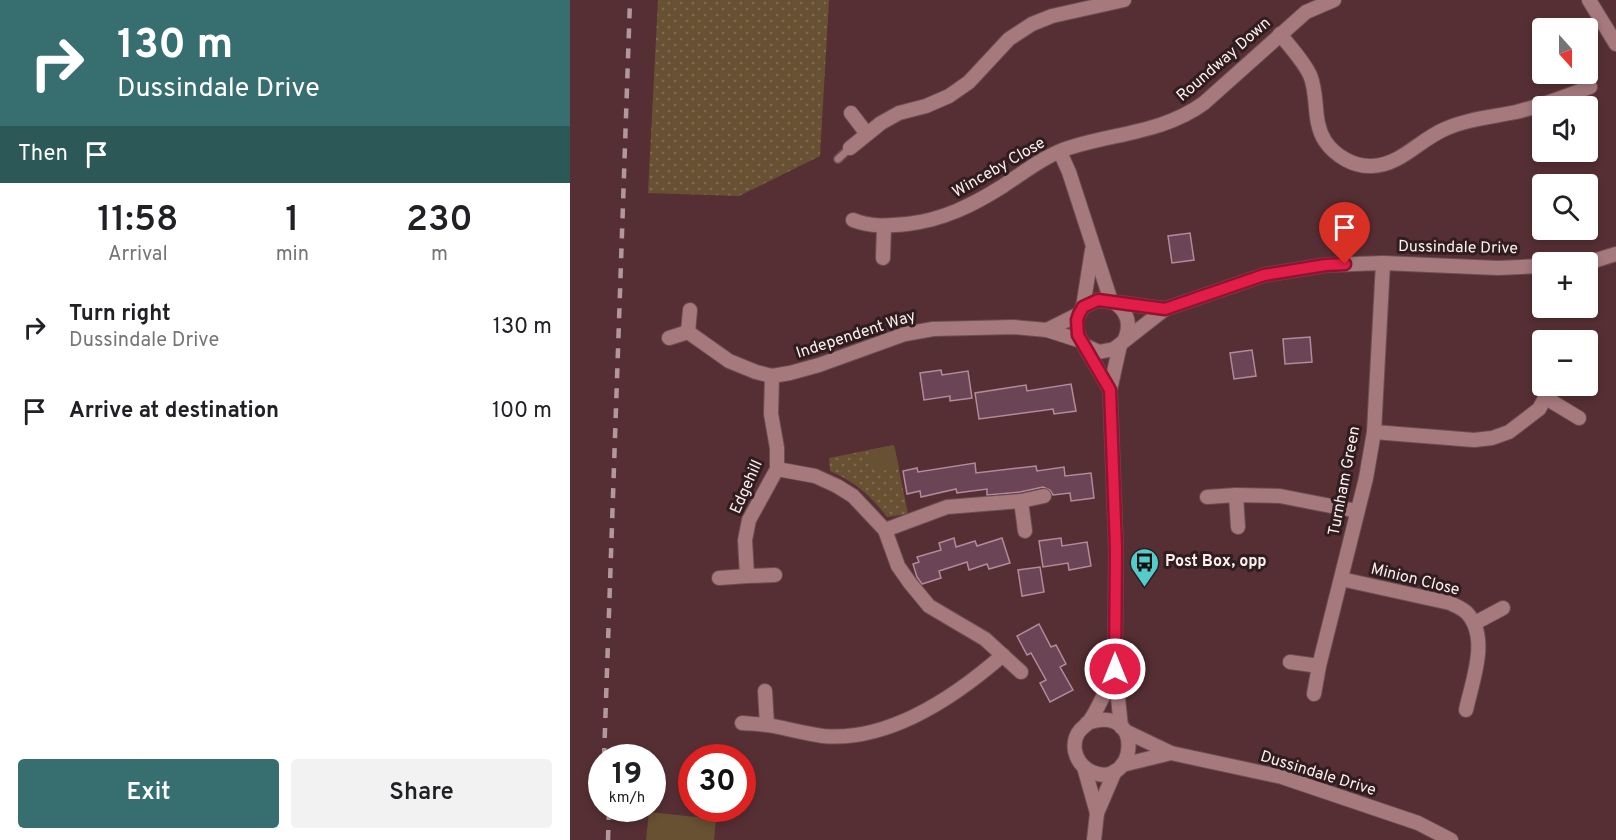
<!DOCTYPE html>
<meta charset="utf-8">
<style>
body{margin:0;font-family:Overpass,sans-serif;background:#f2f2f2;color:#202124;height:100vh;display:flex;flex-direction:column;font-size:22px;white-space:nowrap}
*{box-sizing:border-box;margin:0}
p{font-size:20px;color:#757577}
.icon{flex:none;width:33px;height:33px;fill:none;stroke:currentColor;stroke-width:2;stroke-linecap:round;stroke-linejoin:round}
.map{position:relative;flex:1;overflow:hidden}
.details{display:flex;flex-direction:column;background:#fff;width:570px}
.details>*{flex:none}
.guide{background:#376e6f;color:#fff;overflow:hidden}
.needle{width:39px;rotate:159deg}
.tools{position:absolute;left:962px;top:18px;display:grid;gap:12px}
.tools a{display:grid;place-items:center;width:66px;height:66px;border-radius:6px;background:#fff;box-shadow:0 3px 9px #0003;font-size:30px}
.speed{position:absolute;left:18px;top:744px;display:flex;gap:12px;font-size:30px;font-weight:700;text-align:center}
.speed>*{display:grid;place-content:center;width:78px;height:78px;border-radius:50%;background:#fff;box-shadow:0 3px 9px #0003;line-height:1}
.speed small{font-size:15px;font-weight:400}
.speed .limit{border:9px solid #d22;background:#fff;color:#111}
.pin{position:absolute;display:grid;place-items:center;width:51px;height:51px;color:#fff;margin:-62px -26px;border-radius:50% 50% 50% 0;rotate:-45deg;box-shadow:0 0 6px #0007}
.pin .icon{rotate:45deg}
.me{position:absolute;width:66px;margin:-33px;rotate:0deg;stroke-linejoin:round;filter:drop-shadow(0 0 4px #0008)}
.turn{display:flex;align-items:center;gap:21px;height:126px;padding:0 18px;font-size:27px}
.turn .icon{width:78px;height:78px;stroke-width:2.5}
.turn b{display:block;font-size:42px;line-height:51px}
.then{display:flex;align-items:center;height:57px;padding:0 18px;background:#0003;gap:12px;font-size:22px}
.eta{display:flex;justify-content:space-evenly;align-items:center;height:102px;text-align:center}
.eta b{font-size:36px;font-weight:600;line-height:42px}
.button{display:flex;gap:12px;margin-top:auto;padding:12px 18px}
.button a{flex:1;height:69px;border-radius:6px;background:#376e6f;color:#fff;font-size:24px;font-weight:600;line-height:69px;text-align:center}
.button a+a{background:#f2f2f2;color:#202124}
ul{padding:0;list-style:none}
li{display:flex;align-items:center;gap:18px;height:84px;padding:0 18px}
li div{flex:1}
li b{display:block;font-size:22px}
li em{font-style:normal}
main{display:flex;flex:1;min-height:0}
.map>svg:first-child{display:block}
</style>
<main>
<section class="details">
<div class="guide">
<div class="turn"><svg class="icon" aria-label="right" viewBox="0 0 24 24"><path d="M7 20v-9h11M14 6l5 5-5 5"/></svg><div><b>130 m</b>Dussindale Drive</div></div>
<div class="then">Then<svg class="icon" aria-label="arrive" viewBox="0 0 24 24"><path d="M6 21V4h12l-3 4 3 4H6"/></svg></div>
</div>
<div class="eta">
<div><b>11:58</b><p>Arrival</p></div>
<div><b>1</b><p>min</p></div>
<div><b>230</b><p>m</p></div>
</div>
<ul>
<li><svg class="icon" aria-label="right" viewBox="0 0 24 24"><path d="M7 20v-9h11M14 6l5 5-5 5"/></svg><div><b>Turn right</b><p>Dussindale Drive</p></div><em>130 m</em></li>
<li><svg class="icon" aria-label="arrive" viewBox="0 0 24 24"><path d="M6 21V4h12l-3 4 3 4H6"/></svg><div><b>Arrive at destination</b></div><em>100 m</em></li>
</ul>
<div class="button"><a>Exit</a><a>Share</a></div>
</section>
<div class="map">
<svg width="1046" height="840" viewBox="0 0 1046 840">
<defs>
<pattern id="grass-dots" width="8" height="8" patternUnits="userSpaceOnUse" patternTransform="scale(1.5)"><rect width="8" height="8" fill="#685133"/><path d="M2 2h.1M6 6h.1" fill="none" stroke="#7e6a51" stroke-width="1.8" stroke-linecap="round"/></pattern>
</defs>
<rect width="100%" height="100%" fill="#562f34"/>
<g fill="url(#grass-dots)">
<path d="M 88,0 L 259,0 L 250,156 L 169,196 L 78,193 Z"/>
<path d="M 324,445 L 338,514 L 317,517 C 301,496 284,481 260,471 L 259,458 Z"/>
</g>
<g fill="#685133">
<path d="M 324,445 L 329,468 L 311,471 L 302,466 L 298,450 Z"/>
<path d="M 79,812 L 146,819 L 144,840 L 76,840 Z"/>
</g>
<g fill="#6b4555" stroke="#b48a9b" stroke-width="1.5">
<path d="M 620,233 L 624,260 L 602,263 L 598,236 Z"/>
<path d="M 740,337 L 742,362 L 715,364 L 713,339 Z"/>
<path d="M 682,350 L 686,376 L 664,379 L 660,353 Z"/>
<path d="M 371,370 L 372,375 L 398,371 L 402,398 L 380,401 L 380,396 L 354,400 L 350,373 Z"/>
<path d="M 501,384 L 506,411 L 484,414 L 483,409 L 409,419 L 405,393 L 456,385 L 457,391 Z"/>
<path d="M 405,463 L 406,473 L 466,466 L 467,471 L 494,467 L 495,476 L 521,473 L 524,498 L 501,501 L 500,493 L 483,495 L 480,490 L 473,487 L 450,492 L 417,495 L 417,489 L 387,493 L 386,489 L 351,497 L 350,491 L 337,494 L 333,471 L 347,468 L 348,472 Z"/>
<path d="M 384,538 L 386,547 L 405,541 L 407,546 L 432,538 L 440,563 L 419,569 L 417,564 L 399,570 L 397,562 L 369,571 L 371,578 L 352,584 L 347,577 L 343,564 L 349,562 L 347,557 L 371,550 L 369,543 Z"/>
<path d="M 491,538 L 492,546 L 517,542 L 521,566 L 499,570 L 498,563 L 473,567 L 469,541 Z"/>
<path d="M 470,567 L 474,592 L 452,596 L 448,570 Z"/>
<path d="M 469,624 L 481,647 L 486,645 L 496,664 L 490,667 L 503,690 L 480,702 L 470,683 L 476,680 L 461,653 L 457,655 L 447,636 Z"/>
</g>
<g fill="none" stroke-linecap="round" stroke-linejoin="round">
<defs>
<path id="service" d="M 268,159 L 280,148"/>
<g id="minor">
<path d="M 1019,0 L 1046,44"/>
<path d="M 710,34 C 720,47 733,60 740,75 C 749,96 742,121 755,141 C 765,156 784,167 802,166 C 831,165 849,140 875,129 C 897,119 922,117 946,112 C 971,106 996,96 1020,87"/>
<path d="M 281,113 L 297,134"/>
<path d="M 280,148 L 311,123 L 329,113 L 356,106 L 379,96 L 399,82 L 439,39 L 462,24 L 482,16 L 554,0"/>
<path d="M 490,152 L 499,172 L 541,301"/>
<path d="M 283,220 C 301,227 317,226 337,224 C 373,220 403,205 433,186 C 456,171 478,153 505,146 C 549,133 596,131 634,103 L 736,12 L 764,0"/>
<path d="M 313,258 L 314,226"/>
<path d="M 1017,263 L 1046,254"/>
<path d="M 545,303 C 558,312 561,325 555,339"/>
<path d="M 513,307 L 522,250"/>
<path d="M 477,330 L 509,314"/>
<path d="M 118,332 L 120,310"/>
<path d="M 99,338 L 118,332 L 159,361 L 186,372 L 202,376 L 220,373 L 249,365 L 335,334 L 363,329 L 444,327 L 477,330 L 511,341"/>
<path d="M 550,345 L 540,390 L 546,548 L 545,669 L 551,727"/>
<path d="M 516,346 L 529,352 L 544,349 L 595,309 L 694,275 L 756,265 L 813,263 L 928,268 L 972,266"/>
<path d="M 202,376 L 201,414 L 207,448 L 207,469 L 179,520 L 175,540 L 177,576 L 205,575"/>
<path d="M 540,390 L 508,335 L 506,320 L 509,314 L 513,307 L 528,300 L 595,309"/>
<path d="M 976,398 L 1009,418"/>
<path d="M 804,432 L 904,440 L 922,438 L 939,432 L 969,409 L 982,386"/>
<path d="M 207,469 L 245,476 L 267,486 L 283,496 L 315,530 L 328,566 L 340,583 L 359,606 L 415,639 L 451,672"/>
<path d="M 666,495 L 668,527"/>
<path d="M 637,497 L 666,495 L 710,496 L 787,511"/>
<path d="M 451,501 L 455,531"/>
<path d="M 315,530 L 377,507 L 451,501 L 474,496"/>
<path d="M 149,578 L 177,576"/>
<path d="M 771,579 L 880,603 C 886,606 892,608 897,613 C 920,638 902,681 896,710"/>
<path d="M 905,623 L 933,608"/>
<path d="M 720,662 L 749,666"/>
<path d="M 195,691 L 197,725"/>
<path d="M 744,694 L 749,666 L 796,478 L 804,432 L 813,263"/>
<path d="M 172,723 C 184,724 196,724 208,727 C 223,730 238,734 253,736 C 319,742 386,696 433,655"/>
<path d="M 517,723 C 577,702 566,791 522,772 C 513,768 507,760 505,751 C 504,745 505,738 508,733 C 511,728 515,726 518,723 C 529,709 538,685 545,669"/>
<path d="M 555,731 L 601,753 L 712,777 L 848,823 L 881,840"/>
<path d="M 552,765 L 601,753"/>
<path d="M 514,767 L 527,813"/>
<path d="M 524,840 L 527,813 L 545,771"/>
</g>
</defs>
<use href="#service" stroke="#6c4e52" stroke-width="10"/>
<use href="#minor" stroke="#6c4e52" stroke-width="16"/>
<use href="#service" stroke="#a6797d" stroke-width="7"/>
<use href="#minor" stroke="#a6797d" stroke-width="14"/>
<g stroke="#b2989b" stroke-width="4.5" stroke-dasharray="10 10" stroke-linecap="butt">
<path d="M 34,758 L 60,0"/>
<path d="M 38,840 L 39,808"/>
</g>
</g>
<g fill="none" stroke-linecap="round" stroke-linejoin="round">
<defs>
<path id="route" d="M 545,669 L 546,548 L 540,390 L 508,335 L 507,320 L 509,314 L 513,307 L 528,300 L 595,309 L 694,275 L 756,265 L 775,264"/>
</defs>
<use href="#route" stroke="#92132f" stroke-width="15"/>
<use href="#route" stroke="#e11d48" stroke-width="10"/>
</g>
<defs>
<symbol id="bus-pin" viewBox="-11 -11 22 30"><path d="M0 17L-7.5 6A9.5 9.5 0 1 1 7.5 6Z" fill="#53cdca" stroke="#2f1d1f"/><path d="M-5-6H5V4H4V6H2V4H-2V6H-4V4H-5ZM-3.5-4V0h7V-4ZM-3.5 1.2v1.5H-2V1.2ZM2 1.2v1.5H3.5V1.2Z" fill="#111"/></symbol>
</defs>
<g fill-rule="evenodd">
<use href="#bus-pin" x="558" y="546" width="33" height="45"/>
</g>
<g text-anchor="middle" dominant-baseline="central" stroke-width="6" stroke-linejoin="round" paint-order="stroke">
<g font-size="16" fill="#fdeeef" stroke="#2f1d1f">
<text transform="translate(654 60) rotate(-41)">Roundway Down</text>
<text transform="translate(429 168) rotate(-30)">Winceby Close</text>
<text transform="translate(888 248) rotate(1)">Dussindale Drive</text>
<text transform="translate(286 335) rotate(-18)">Independent Way</text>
<text transform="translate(775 481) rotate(-79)">Turnham Green</text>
<text transform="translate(177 487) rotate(-66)">Edgehill</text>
<text transform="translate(845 580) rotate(14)">Minion Close</text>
<text transform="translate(748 774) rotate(17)">Dussindale Drive</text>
</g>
<g font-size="16" font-weight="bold" fill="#fdeeef" stroke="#2f1d1f" text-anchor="start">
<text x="595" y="562">Post Box, opp</text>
</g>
</g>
</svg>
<div class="tools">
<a><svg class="needle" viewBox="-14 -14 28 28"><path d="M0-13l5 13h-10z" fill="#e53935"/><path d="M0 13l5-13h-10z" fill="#757577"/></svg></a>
<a><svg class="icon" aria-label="sound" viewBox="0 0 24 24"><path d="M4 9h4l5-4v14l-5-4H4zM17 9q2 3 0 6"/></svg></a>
<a><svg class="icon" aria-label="search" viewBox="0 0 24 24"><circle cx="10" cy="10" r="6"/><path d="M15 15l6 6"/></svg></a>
<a>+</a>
<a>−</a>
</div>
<div class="speed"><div>19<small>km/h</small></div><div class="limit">30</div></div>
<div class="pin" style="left:775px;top:264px;background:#d93025"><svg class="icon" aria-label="arrive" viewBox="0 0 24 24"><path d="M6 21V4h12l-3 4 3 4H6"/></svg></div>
<svg class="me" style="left:545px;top:669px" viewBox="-20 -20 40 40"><circle r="17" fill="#e11d48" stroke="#fff" stroke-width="3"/><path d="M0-11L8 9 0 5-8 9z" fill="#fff"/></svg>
</div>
</main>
